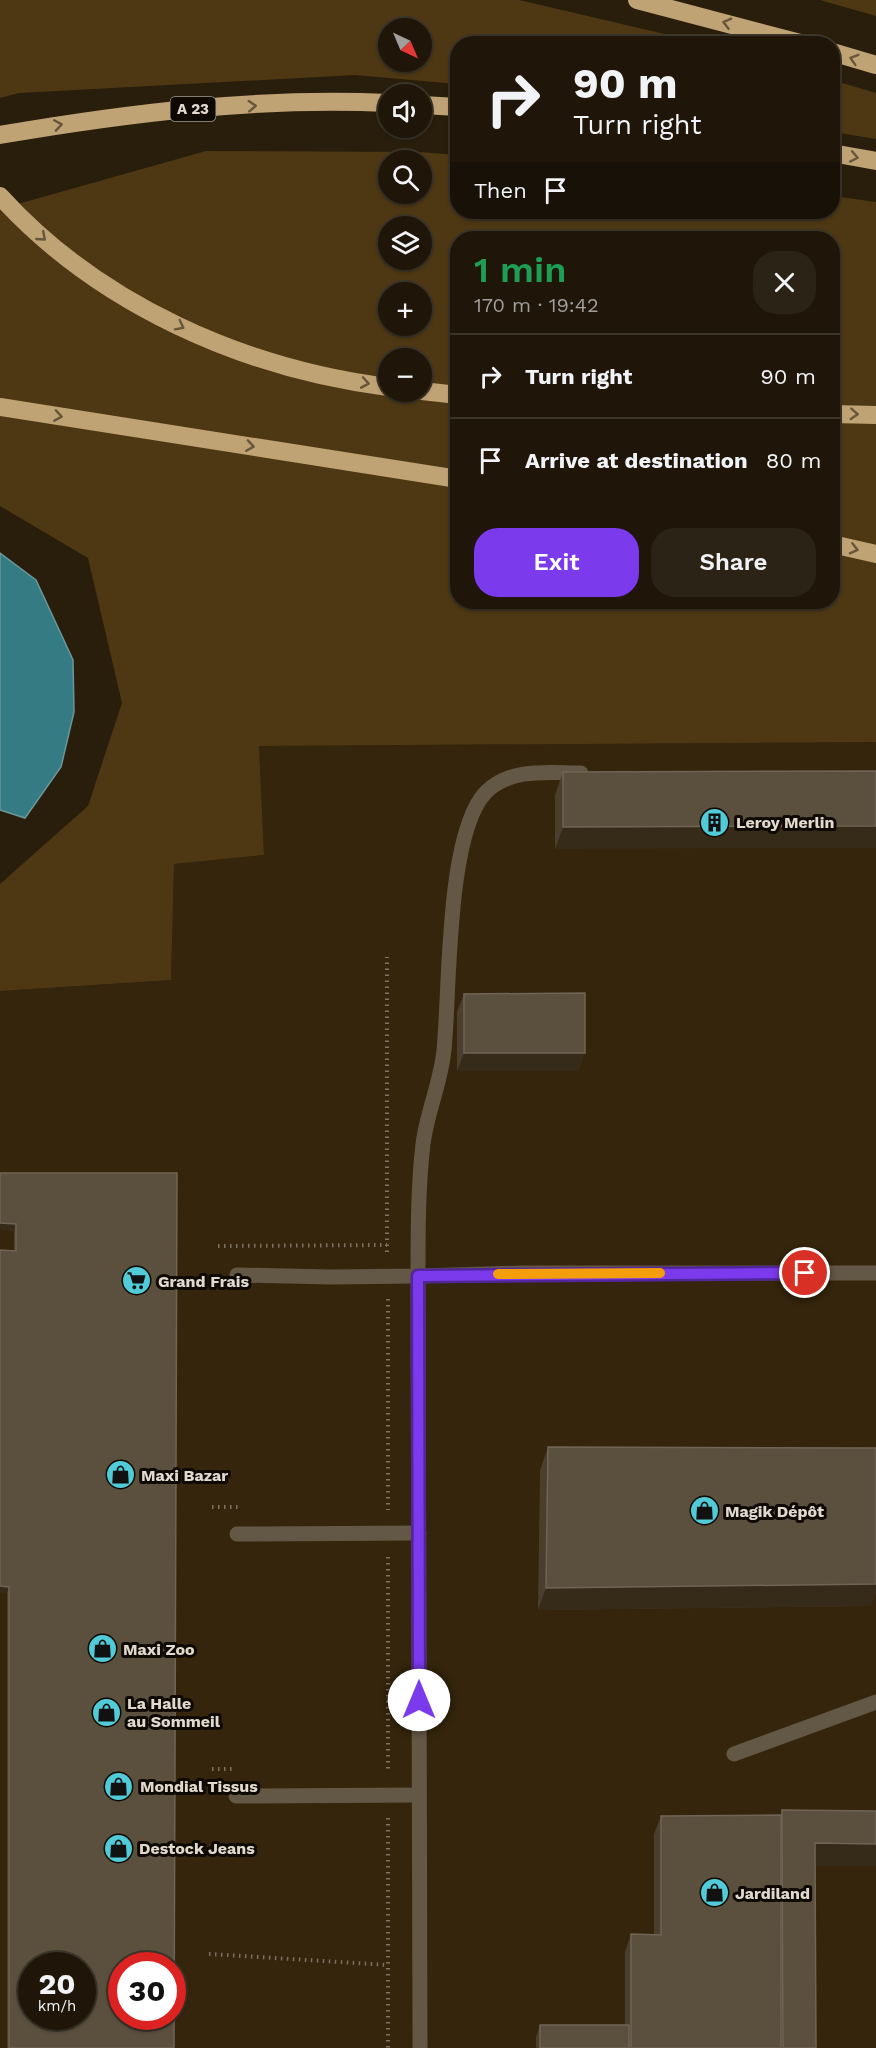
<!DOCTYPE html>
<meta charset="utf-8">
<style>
body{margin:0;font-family:"Work Sans",sans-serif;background:#2c2317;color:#f1f3f6;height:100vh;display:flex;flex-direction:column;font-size:22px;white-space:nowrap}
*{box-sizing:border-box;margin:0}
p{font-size:20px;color:#a19f9c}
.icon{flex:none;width:33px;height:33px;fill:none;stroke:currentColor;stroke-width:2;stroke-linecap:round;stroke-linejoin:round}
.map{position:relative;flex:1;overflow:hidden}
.details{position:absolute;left:450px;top:231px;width:390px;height:378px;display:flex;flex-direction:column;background:#1f1609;border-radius:24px;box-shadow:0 2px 4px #0004,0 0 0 2px #3c352a}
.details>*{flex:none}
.banner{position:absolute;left:450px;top:36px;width:390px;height:183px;border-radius:24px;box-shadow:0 2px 4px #0004,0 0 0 2px #3c352a;background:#1f1609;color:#f1f3f6;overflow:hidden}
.needle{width:39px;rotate:136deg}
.fabs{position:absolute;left:378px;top:18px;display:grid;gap:12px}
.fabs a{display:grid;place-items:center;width:54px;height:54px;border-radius:50%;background:#1f1609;box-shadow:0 2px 4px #0004,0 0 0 2px #3c352a;font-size:30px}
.speed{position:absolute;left:18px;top:1952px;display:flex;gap:12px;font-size:30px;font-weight:700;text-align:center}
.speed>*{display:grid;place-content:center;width:78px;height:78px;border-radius:50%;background:#1f1609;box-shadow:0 2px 4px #0004,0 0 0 2px #3c352a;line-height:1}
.speed small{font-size:15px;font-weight:400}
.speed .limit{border:9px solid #d22;background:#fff;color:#111}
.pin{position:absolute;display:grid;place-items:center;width:51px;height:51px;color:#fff;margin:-26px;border:3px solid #fff;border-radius:50%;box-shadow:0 2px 6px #0007}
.me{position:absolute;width:66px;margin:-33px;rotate:0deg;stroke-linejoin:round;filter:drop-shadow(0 0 4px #0008)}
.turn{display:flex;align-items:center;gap:21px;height:126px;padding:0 24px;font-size:27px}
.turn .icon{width:78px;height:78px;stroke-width:2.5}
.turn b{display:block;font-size:42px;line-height:51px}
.then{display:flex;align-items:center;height:57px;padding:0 24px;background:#0003;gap:12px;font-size:22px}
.round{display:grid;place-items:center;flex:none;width:63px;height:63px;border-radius:24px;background:#2c2317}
.head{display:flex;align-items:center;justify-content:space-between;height:102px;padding:0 24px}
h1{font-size:36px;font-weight:600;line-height:45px;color:#1e9e55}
.cta{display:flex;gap:12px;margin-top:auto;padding:12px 24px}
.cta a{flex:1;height:69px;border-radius:24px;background:#7c3aed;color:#fff;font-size:24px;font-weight:600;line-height:69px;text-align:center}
.cta a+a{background:#2c2317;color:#f1f3f6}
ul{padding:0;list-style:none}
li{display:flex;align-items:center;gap:18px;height:84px;padding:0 24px;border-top:2px solid #3c352a}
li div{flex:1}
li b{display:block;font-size:22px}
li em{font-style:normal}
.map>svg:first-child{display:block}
</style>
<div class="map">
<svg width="876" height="2048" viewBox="0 0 876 2048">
<rect width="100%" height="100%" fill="#291e0c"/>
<path fill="#34250c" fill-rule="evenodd" d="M 876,742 L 876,2048 L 0,2048 L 0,991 L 171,980 L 174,864 L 264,855 L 259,746 ZM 32,1965 L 82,1965 L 82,2016 L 32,2016 ZM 122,1965 L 172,1965 L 172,2016 L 122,2016 Z"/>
<g fill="#4e3813" fill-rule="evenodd">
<path d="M 0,0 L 519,0 L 703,43 L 458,44 L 457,84 L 355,75 L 19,93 L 0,98 ZM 422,28 L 422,62 L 388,62 L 388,28 Z"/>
<path d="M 820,0 L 876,0 L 876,16 Z"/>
<path d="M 832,80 L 876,93 L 876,139 L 833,132 Z"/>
<path d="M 206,151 L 419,152 L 457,155 L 458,212 L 832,212 L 833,196 L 876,202 L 876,742 L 259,746 L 264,855 L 174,864 L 171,980 L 0,991 L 0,884 L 88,806 L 122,703 L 88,558 L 0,506 L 0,209 ZM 388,160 L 422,160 L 422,194 L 388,194 ZM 388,226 L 422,226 L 422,260 L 388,260 ZM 458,238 L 832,238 L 832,602 L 458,602 ZM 388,292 L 422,292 L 422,326 L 388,326 ZM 388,358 L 422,358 L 422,392 L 388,392 Z"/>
</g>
<path fill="#357b83" stroke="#69979a" stroke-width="1.5" d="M 0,553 L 36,580 L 73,660 L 74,712 L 61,767 L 25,818 L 0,810 Z"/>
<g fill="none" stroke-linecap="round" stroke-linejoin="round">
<g stroke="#7c7263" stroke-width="4" stroke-dasharray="1.5 4.5" stroke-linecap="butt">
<path d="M 218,1246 L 387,1245"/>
<path d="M 387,1252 L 387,957"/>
<path d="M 388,1299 L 388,1510"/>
<path d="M 212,1507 L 238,1507"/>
<path d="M 388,1557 L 388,1771"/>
<path d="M 212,1769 L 235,1769"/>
<path d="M 388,1818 L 388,2048"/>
<path d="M 209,1954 L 388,1965"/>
</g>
<g stroke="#635745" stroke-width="15">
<path d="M 237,1275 L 332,1277 L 418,1276 C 418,1232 418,1187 423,1144 C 427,1112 441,1082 444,1050 C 450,991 446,833 486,792 C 511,767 550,773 581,773"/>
<path d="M 237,1534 L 419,1533"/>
<path d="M 734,1754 L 876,1702"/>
<path d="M 236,1796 L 419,1795"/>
</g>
<path stroke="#635745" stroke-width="15" d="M 420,2048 L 418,1276 L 522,1273 L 876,1273"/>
<g stroke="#c0a375" stroke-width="18">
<path d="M 637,0 L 804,44"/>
<path d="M 832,52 L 876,65"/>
<path d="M 422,105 L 458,107"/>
<path d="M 0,135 C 128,113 259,97 388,103"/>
<path d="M 832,153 L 876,161"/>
<path d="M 0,196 C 99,305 245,369 388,387"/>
<path d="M 422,391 L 458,395"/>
<path d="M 0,407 L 458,479"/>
<path d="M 832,414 L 876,415"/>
<path d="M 832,544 L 876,554"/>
</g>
</g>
<g fill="#4a3f2d">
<path d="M 876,771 L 555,849 L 555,795 L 563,772 Z"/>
<path d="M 464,994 L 579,1071 L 457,1071 L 457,1012 Z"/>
<path d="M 0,1173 L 177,1173 L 174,2048 L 7,2048 L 7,1593 L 14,1231 L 0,1229 Z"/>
<path d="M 548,1447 L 871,1606 L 538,1610 L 540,1470 Z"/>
<path d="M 782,1810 L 876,1811 L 876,1866 L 815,1866 L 816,2048 L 536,2048 L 536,2037 L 540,2025 L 625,2025 L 625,1952 L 631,1934 L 654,1935 L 654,1834 L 661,1816 L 781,1815 Z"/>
</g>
<g fill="#362b19">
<path d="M 876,826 L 876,848 L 555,849 L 563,827 Z"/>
<path d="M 464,1053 L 585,1053 L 579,1071 L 457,1071 Z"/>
<path d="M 0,1223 L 16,1224 L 14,1231 L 0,1229 Z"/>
<path d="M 876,1584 L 876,1594 L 871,1606 L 538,1610 L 546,1588 Z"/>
<path d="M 0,1586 L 9,1587 L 7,1593 L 0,1593 Z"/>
<path d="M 815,1843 L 876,1844 L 876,1866 L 807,1866 Z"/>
</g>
<g fill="#5b4f3e" stroke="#706555" stroke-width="1.5" fill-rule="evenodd">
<path d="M 876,771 L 876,826 L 563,827 L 563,772 Z"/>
<path d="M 585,993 L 585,1053 L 464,1053 L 464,994 Z"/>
<path d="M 0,1173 L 177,1173 L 174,2048 L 9,2048 L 9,1587 L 0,1586 L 0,1250 L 16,1251 L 16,1224 L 0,1223 ZM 32,1965 L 82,1965 L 82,2016 L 32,2016 ZM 122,1965 L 172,1965 L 172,2016 L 122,2016 Z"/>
<path d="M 548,1447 L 876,1448 L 876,1584 L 546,1588 Z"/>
<path d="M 782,1810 L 876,1811 L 876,1844 L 815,1843 L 816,2048 L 783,2048 Z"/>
<path d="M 781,1815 L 781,2048 L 631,2048 L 631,1934 L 661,1935 L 661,1816 Z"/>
<rect x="540" y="2025" width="89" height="23"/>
</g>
<defs><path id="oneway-chevron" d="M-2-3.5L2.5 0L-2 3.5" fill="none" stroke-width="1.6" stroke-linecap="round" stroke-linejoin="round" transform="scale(1.5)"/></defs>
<g stroke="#67563c">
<use href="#oneway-chevron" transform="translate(727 23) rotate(-165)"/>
<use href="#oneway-chevron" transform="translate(854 59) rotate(-163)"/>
<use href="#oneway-chevron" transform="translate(252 106) rotate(-3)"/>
<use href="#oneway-chevron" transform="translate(58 125) rotate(-9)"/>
<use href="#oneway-chevron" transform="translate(854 157) rotate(11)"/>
<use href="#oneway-chevron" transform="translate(42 237) rotate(41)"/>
<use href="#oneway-chevron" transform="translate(180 326) rotate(27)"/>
<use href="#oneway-chevron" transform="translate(365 383) rotate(10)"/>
<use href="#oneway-chevron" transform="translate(854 414) rotate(3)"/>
<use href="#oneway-chevron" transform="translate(58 416) rotate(9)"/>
<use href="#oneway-chevron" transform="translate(250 446) rotate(9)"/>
<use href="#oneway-chevron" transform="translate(854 549) rotate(14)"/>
</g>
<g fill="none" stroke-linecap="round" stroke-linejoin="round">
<defs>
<path id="route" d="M 419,1700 L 418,1276 L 805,1273"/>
</defs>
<use href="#route" stroke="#51269a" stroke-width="15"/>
<use href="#route" stroke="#7c3aed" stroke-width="10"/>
<path stroke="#f59e0b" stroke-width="10" d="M 498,1274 L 660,1273"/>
</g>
<defs>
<symbol id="building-disc" viewBox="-11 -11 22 22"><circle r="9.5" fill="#52cbd8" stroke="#0e0903"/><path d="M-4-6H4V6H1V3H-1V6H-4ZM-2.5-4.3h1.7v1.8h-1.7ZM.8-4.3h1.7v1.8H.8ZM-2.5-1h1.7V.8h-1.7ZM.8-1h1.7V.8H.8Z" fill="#111"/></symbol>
<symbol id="supermarket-disc" viewBox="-11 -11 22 22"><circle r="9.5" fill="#52cbd8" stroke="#0e0903"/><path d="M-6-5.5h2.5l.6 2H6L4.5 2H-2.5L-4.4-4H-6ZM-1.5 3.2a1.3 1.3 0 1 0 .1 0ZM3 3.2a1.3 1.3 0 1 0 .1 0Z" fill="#111"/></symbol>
<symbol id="shop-disc" viewBox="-11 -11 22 22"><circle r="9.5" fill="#52cbd8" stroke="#0e0903"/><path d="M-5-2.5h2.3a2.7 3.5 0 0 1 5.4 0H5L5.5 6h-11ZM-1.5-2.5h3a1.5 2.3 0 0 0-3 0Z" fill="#111"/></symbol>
</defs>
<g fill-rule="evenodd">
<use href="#building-disc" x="698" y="806" width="33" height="33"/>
<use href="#supermarket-disc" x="120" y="1264" width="33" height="33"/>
<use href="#shop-disc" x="104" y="1458" width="33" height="33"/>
<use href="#shop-disc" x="688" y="1494" width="33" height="33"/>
<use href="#shop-disc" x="86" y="1632" width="33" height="33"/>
<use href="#shop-disc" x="90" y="1696" width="33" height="33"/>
<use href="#shop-disc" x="102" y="1770" width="33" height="33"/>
<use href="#shop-disc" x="102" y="1832" width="33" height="33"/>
<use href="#shop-disc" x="698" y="1876" width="33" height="33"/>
</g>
<g text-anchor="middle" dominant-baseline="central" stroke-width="6" stroke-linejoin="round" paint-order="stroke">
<rect fill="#0e0903" stroke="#a29b91" stroke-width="1.5" x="170.5" y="97" width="45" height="24" rx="4.5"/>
<g font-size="15" font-weight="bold" fill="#e1d9ce">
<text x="193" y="109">A 23</text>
</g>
<g font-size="16" font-weight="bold" fill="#e1d9ce" stroke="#0e0903" text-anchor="start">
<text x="736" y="822">Leroy Merlin</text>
<text x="158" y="1281">Grand Frais</text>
<text x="141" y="1475">Maxi Bazar</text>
<text x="725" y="1511">Magik Dépôt</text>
<text x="123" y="1649">Maxi Zoo</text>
<text x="127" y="1703">La Halle<tspan x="127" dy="18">au Sommeil</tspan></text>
<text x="140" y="1786">Mondial Tissus</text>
<text x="139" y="1848">Destock Jeans</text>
<text x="735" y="1893">Jardiland</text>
</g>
</g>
</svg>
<div class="fabs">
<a><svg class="needle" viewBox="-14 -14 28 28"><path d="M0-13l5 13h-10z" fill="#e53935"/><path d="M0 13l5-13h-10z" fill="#a19f9c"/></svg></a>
<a><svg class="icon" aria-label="sound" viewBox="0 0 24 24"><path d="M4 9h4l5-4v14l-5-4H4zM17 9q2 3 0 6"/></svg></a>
<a><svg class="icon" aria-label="search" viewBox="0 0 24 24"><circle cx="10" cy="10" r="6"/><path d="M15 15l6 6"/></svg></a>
<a><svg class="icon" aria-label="layers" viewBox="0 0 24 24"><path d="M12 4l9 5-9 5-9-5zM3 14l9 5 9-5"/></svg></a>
<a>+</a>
<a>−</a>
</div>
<div class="speed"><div>20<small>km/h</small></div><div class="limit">30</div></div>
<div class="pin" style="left:805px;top:1273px;background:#d93025"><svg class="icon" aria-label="arrive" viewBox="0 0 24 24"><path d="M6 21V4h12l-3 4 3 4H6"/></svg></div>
<svg class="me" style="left:419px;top:1700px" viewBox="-20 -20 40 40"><circle r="19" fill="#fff"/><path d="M0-13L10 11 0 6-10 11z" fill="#7c3aed"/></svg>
<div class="banner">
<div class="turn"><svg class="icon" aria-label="right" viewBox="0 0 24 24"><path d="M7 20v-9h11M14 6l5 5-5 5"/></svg><div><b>90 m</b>Turn right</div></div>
<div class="then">Then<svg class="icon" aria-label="arrive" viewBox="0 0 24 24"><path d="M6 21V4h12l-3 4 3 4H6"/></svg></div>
</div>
<section class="details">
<div class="head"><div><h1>1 min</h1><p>170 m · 19:42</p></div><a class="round"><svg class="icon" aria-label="close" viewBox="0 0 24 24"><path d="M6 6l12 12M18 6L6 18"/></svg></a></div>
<ul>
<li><svg class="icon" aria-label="right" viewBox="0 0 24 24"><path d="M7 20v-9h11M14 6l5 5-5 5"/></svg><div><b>Turn right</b></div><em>90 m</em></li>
<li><svg class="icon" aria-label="arrive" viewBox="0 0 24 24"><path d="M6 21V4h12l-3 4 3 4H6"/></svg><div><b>Arrive at destination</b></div><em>80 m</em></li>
</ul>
<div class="cta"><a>Exit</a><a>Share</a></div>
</section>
</div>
